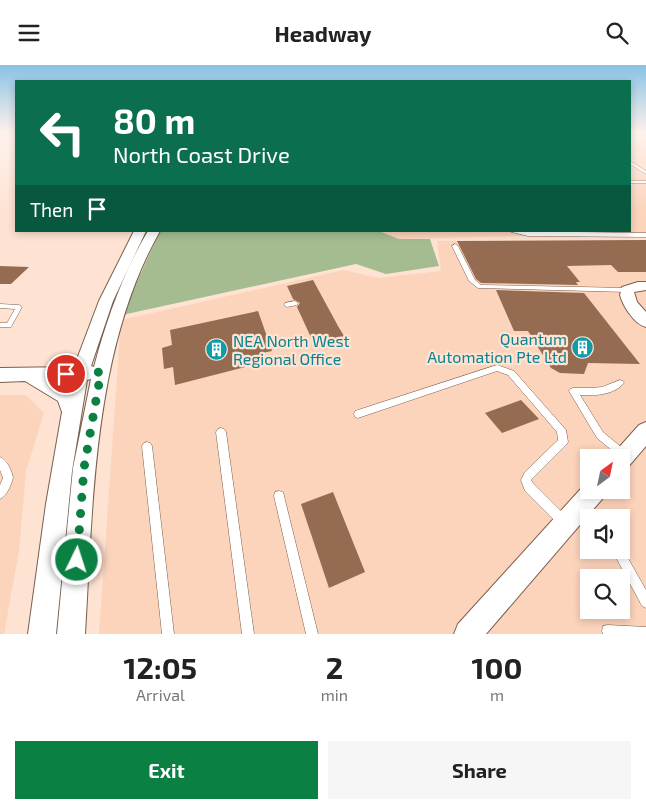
<!DOCTYPE html>
<style>
body{margin:0;font-family:"Exo 2",sans-serif;background:#f6f6f6;color:#222;height:100vh;display:flex;flex-direction:column;font-size:19px;white-space:nowrap}
*{box-sizing:border-box;margin:0}
p{font-size:16px;color:#767676}
.icon{flex:none;width:28px;height:28px;fill:none;stroke:currentColor;stroke-width:2;stroke-linecap:round;stroke-linejoin:round}
.map{position:relative;height:569px;overflow:hidden}
.drawer{display:flex;flex-direction:column;background:#fff;flex:1}
.drawer>*{flex:none}
.banner{position:absolute;left:15px;top:15px;width:616px;height:152px;border-radius:0px;box-shadow:0 2px 8px #0003;background:#0b6e4f;color:#fff;overflow:hidden}
.needle{width:32px;rotate:33deg}
.tools{position:absolute;left:580px;top:384px;display:grid;gap:10px}
.tools a{display:grid;place-items:center;width:50px;height:50px;border-radius:0px;background:#fff;box-shadow:0 2px 8px #0003;font-size:25px}
.pin{position:absolute;display:grid;place-items:center;width:42px;height:42px;color:#fff;margin:-21px;border:2px solid #fff;border-radius:50%;box-shadow:0 1px 5px #0007}
.me{position:absolute;width:55px;margin:-28px;rotate:4deg;stroke-linejoin:round;filter:drop-shadow(0 0 4px #0008)}
.turn{display:flex;align-items:center;gap:18px;height:105px;padding:0 15px;font-size:22px}
.turn .icon{width:65px;height:65px;stroke-width:2.5}
.turn b{display:block;font-size:35px;line-height:42px}
.then{display:flex;align-items:center;height:48px;padding:0 15px;background:#0003;gap:10px;font-size:19px}
.eta{display:flex;justify-content:space-evenly;align-items:center;height:85px;text-align:center}
.eta b{font-size:30px;font-weight:700;line-height:35px}
.primary-button{display:flex;gap:10px;margin-top:auto;padding:10px 15px}
.primary-button a{flex:1;height:58px;border-radius:0px;background:#0b8043;color:#fff;font-size:20px;font-weight:700;line-height:58px;text-align:center}
.primary-button a+a{background:#f6f6f6;color:#222}
header{display:flex;justify-content:space-between;align-items:center;height:65px;padding:0 15px;background:#fff;font-size:22px;font-weight:700}
.map>svg:first-child{display:block}
</style>
<header><svg class="icon" aria-label="menu" viewBox="0 0 24 24"><path d="M4 6h16M4 12h16M4 18h16"/></svg>Headway<svg class="icon" aria-label="search" viewBox="0 0 24 24"><circle cx="10" cy="10" r="6"/><path d="M15 15l6 6"/></svg></header>
<div class="map">
<svg width="646" height="569" viewBox="0 0 646 569">
<rect width="100%" height="100%" fill="#fee3d2"/>
<g fill="#fcd3bb" fill-rule="evenodd">
<path d="M 630,68 L 646,68 L 646,168 L 399,174 L 379,166 L 630,166 Z"/>
<path d="M 646,175 L 646,569 L 99,569 L 121,255 L 344,205 L 378,213 L 441,206 L 437,176 ZM 589,392 L 621,392 L 621,425 L 589,425 ZM 589,452 L 621,452 L 621,485 L 589,485 ZM 589,512 L 621,512 L 621,545 L 589,545 Z"/>
<path d="M 0,330 L 26,330 L 44,348 L 26,406 L 19,486 L 4,569 L 0,569 Z"/>
</g>
<path fill="#a4bc90" d="M 160,166 L 379,166 L 399,174 L 430,174 L 439,201 L 386,209 L 356,199 L 122,250 Z"/>
<g fill="#956c51">
<path d="M 646,175 L 646,207 L 618,207 L 611,200 L 567,201 L 580,217 L 576,217 L 578,220 L 481,218 L 476,214 L 457,176 Z"/>
<path d="M 0,201 L 29,202 L 11,219 L 0,219 Z"/>
<path d="M 313,215 L 338,261 L 344,271 L 314,279 L 297,242 L 300,238 L 293,234 L 287,221 Z"/>
<path d="M 496,225 L 584,228 L 640,299 L 588,298 L 584,309 L 560,308 L 551,303 L 528,266 L 514,266 Z"/>
<path d="M 258,246 L 272,286 L 262,288 L 265,297 L 175,320 L 173,302 L 164,304 L 162,283 L 172,280 L 170,265 Z"/>
<path d="M 521,335 L 539,354 L 502,368 L 485,348 Z"/>
<path d="M 333,427 L 365,507 L 329,523 L 301,439 Z"/>
</g>
<g fill="none" stroke-linecap="round" stroke-linejoin="round">
<defs>
<g id="service">
<path d="M 630,96 L 646,106 L 646,109 L 630,99 Z"/>
<rect x="630" y="116" width="16" height="2"/>
<path d="M 508,166 L 646,168 L 646,172 L 528,171 Z"/>
<path d="M 455,179 L 458,181 L 475,215 L 481,220 L 627,223 L 630,225 L 627,227 L 478,223 L 469,216 L 452,181 Z"/>
<path d="M 295,236 L 298,238 L 297,240 L 287,242 L 284,240 L 285,238 Z"/>
<path d="M 0,239 L 19,240 L 22,242 L 11,262 L 0,262 L 0,258 L 7,258 L 15,244 L 0,243 Z"/>
<path d="M 497,300 L 514,306 L 566,365 L 568,377 L 566,380 L 531,415 L 533,418 L 567,452 L 568,456 L 567,460 L 563,461 L 559,460 L 525,426 L 521,415 L 525,407 L 558,375 L 557,367 L 508,310 L 497,306 L 358,353 L 355,352 L 354,349 L 355,346 L 358,345 Z"/>
<path d="M 620,315 L 623,316 L 624,318 C 614,330 595,331 580,330 L 603,367 L 627,387 L 629,390 L 627,393 L 624,394 L 620,392 L 597,373 L 569,326 L 570,324 L 573,323 L 592,323 L 602,322 Z"/>
<path d="M 221,363 L 224,364 L 226,367 L 254,569 L 242,569 L 216,367 L 218,364 Z"/>
<path d="M 147,377 L 150,378 L 152,381 L 174,569 L 162,569 L 142,381 L 144,378 Z"/>
<path d="M 0,392 C 7,395 12,406 13,413 C 11,420 7,431 0,434 L 0,420 L 3,413 L 0,405 Z"/>
<path d="M 279,426 L 283,427 L 284,431 L 318,569 L 306,569 L 274,431 L 275,427 Z"/>
<path d="M 621,481 L 646,525 L 646,543 L 642,541 L 612,485 L 621,485 Z"/>
<path d="M 608,560 L 646,562 L 646,569 L 603,569 L 602,566 L 603,561 Z"/>
</g>
<g id="minor">
<path d="M 134,166 L 146,166 L 113,236 L 91,301 L 94,302 C 106,256 123,208 148,166 L 160,166 C 93,284 93,437 85,569 L 57,569 L 73,403 L 91,314 L 87,315 L 72,406 L 56,569 L 28,569 L 46,439 L 62,347 L 58,336 L 25,316 L 0,317 L 0,303 L 74,302 L 99,236 ZM 70,315 L 68,324 L 53,316 Z"/>
<path d="M 638,217 L 646,217 L 646,225 L 634,227 L 637,237 L 646,247 L 646,262 C 634,259 623,241 620,230 L 622,222 Z"/>
<path d="M 646,357 L 646,381 L 628,402 L 621,405 L 621,392 L 612,392 L 614,388 L 639,360 Z"/>
<path d="M 587,417 L 589,417 L 589,425 L 606,425 L 603,433 L 486,569 L 454,569 L 458,559 Z"/>
</g>
</defs>
<use href="#service" stroke="#7c5f4e" stroke-width="1"/>
<use href="#minor" stroke="#7c5f4e" stroke-width="2"/>
<use href="#service" fill="#fff" fill-rule="evenodd"/>
<use href="#minor" fill="#fff" fill-rule="evenodd"/>
</g>
<linearGradient id="sky" x2="0" y2="1"><stop stop-color="#88c2e5"/><stop offset="0.46" stop-color="#fff2eb"/><stop offset="1" stop-color="#fff2eb" stop-opacity="0"/></linearGradient>
<rect width="646" height="148" fill="url(#sky)"/>
<g fill="none" stroke-linecap="round" stroke-linejoin="round">
<path stroke="#0b8043" stroke-width="9" stroke-dasharray="0 16.2" d="M 66,309 L 101,307 L 84,403 L 77,495"/>
</g>
<defs>
<symbol id="building-disc" viewBox="-11 -11 22 22"><circle r="9.5" fill="#0f9aa8" stroke="#fee3d2"/><path d="M-4-6H4V6H1V3H-1V6H-4ZM-2.5-4.3h1.7v1.8h-1.7ZM.8-4.3h1.7v1.8H.8ZM-2.5-1h1.7V.8h-1.7ZM.8-1h1.7V.8H.8Z" fill="#fff"/></symbol>
</defs>
<g fill-rule="evenodd">
<use href="#building-disc" x="570" y="270" width="25" height="25"/>
<use href="#building-disc" x="204" y="272" width="25" height="25"/>
</g>
<g text-anchor="middle" dominant-baseline="central" stroke-width="4.5" stroke-linejoin="round" paint-order="stroke">
<g font-size="16" fill="#0d838f" stroke="#fee3d2" text-anchor="end">
<text x="567" y="273">Quantum<tspan x="567" dy="18">Automation Pte Ltd</tspan></text>
<text x="233" y="275" text-anchor="start">NEA North West<tspan x="233" dy="18">Regional Office</tspan></text>
</g>
</g>
</svg>
<div class="tools">
<a><svg class="needle" viewBox="-14 -14 28 28"><path d="M0-13l5 13h-10z" fill="#e53935"/><path d="M0 13l5-13h-10z" fill="#767676"/></svg></a>
<a><svg class="icon" aria-label="sound" viewBox="0 0 24 24"><path d="M4 9h4l5-4v14l-5-4H4zM17 9q2 3 0 6"/></svg></a>
<a><svg class="icon" aria-label="search" viewBox="0 0 24 24"><circle cx="10" cy="10" r="6"/><path d="M15 15l6 6"/></svg></a>
</div>
<div class="pin" style="left:66px;top:309px;background:#d93025"><svg class="icon" aria-label="arrive" viewBox="0 0 24 24"><path d="M6 21V4h12l-3 4 3 4H6"/></svg></div>
<svg class="me" style="left:77px;top:495px" viewBox="-20 -20 40 40"><circle r="17" fill="#0b8043" stroke="#fff" stroke-width="3"/><path d="M0-11L8 9 0 5-8 9z" fill="#fff"/></svg>
<div class="banner">
<div class="turn"><svg class="icon" aria-label="left" viewBox="0 0 24 24"><path d="M17 20v-9H6M10 6l-5 5 5 5"/></svg><div><b>80 m</b>North Coast Drive</div></div>
<div class="then">Then<svg class="icon" aria-label="arrive" viewBox="0 0 24 24"><path d="M6 21V4h12l-3 4 3 4H6"/></svg></div>
</div>
</div>
<section class="drawer">
<div class="eta">
<div><b>12:05</b><p>Arrival</p></div>
<div><b>2</b><p>min</p></div>
<div><b>100</b><p>m</p></div>
</div>
<div class="primary-button"><a>Exit</a><a>Share</a></div>
</section>
